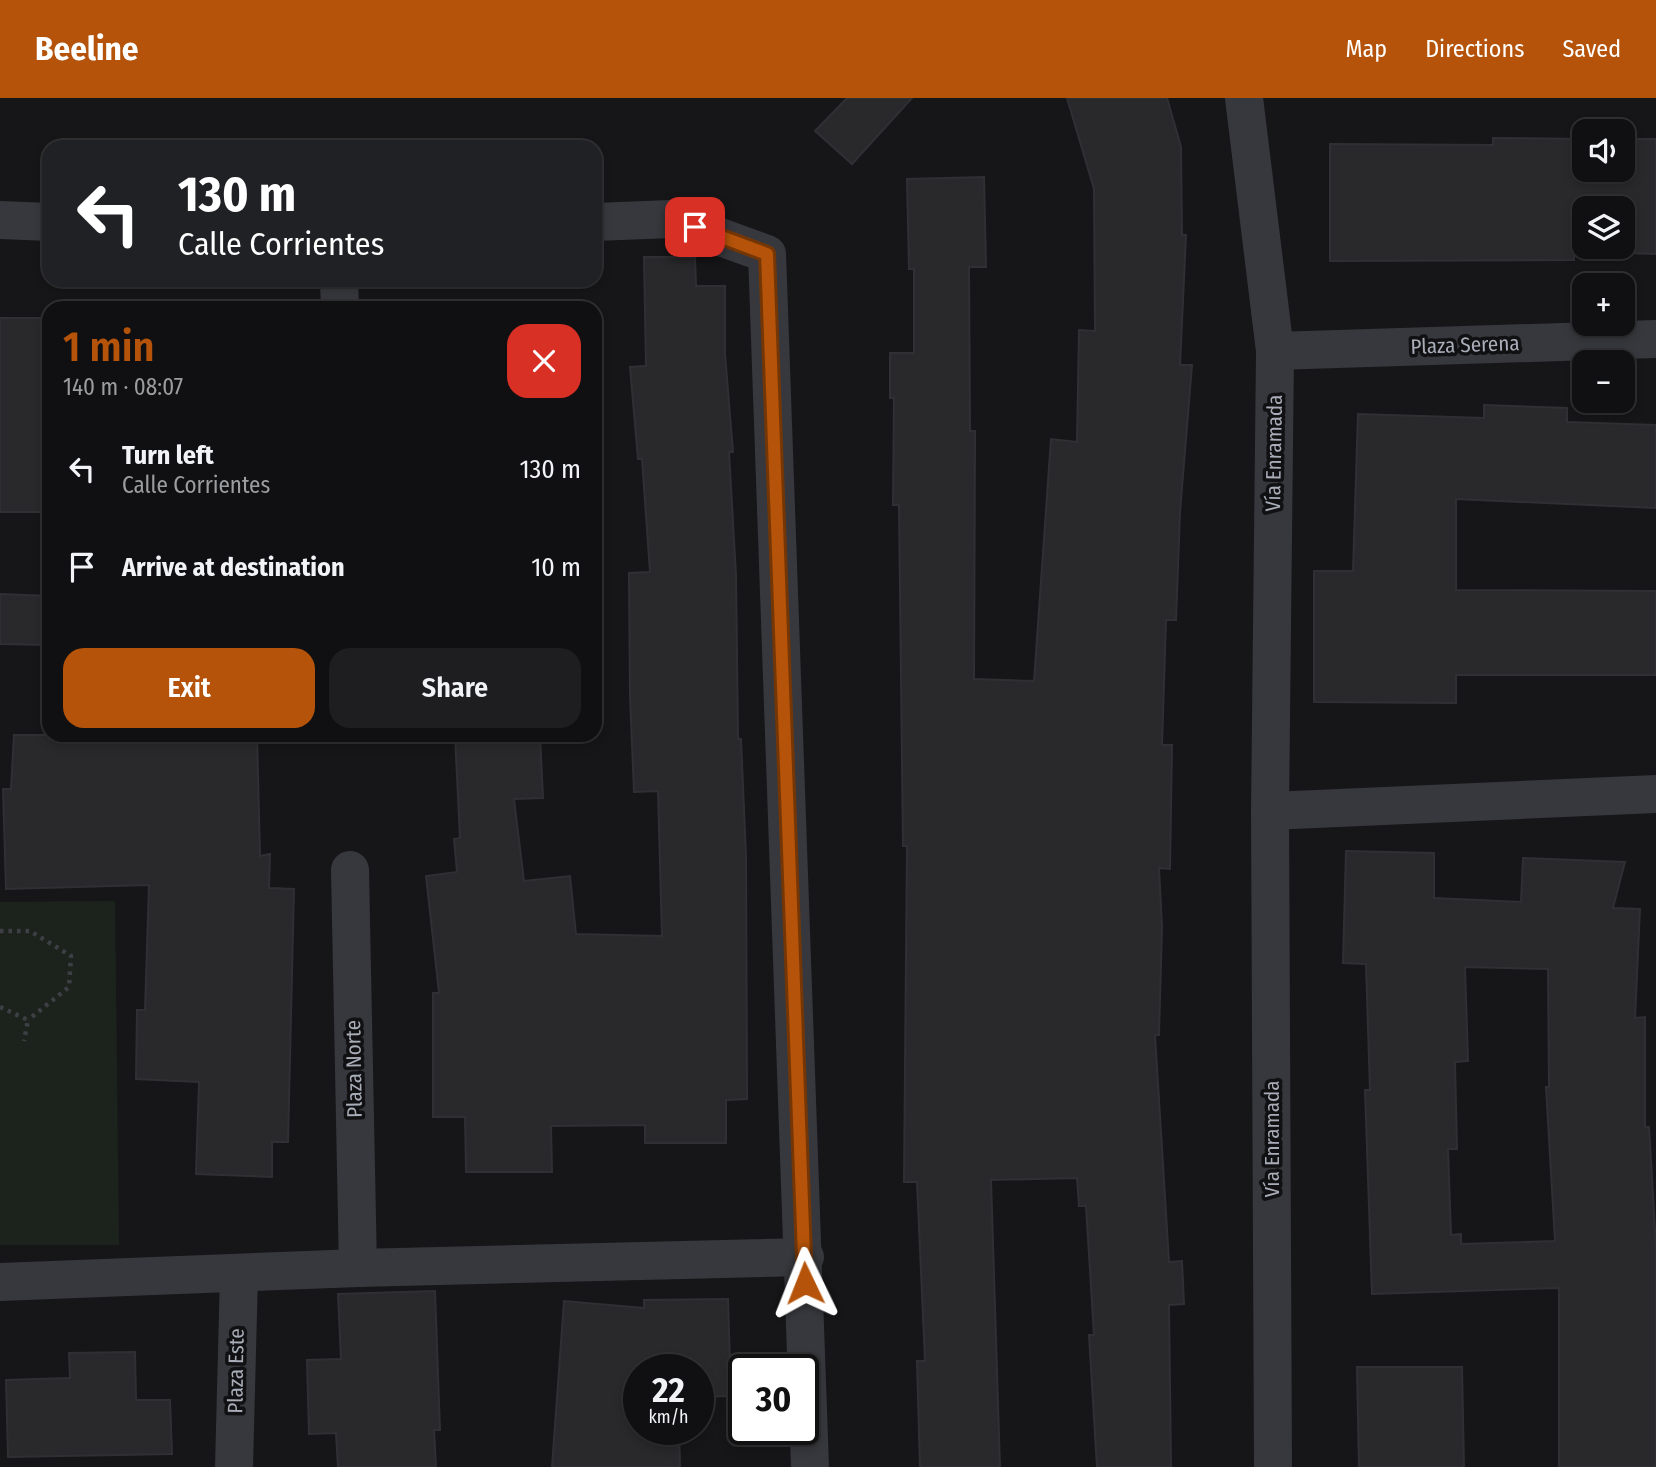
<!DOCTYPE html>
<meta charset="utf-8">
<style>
body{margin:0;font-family:"Fira Sans Condensed",sans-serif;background:#1e1e20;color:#f1f3f6;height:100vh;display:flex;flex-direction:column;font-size:26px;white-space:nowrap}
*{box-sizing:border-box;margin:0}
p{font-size:23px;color:#9c9d9f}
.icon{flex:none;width:38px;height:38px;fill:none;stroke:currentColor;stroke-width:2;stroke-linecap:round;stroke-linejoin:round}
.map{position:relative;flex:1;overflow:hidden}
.sheet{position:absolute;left:42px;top:203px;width:560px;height:441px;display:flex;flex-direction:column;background:#101012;border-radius:21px;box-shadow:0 4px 10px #0003,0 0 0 2px #303032}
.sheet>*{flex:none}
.banner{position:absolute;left:42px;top:42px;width:560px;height:147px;border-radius:21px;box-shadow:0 4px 10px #0003,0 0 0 2px #303032;background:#202124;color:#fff;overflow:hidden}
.fabs{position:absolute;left:1572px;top:21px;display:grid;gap:14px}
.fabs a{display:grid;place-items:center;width:63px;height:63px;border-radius:14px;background:#101012;box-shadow:0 4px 10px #0003,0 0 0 2px #303032;font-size:35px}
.speed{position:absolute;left:623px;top:1256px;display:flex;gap:14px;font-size:35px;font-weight:700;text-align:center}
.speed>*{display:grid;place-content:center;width:91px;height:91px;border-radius:50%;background:#101012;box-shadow:0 4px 10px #0003,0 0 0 2px #303032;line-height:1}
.speed small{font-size:18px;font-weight:400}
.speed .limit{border:4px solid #111;border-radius:10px;background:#fff;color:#111}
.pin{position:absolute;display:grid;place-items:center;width:60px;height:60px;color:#fff;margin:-30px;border-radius:14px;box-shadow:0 4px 10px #0006}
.me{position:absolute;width:77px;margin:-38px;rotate:358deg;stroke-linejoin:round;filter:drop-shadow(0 0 5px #0008)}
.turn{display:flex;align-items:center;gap:24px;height:147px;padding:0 21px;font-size:32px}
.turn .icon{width:91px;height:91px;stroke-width:2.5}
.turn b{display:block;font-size:49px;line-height:60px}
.round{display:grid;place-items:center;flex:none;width:74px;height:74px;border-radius:21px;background:#1e1e20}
.summary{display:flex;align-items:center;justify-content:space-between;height:119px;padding:0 21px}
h1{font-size:42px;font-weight:600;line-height:52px;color:#b45309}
.cta{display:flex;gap:14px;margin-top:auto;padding:14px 21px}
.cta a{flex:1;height:80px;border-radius:21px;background:#b45309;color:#fff;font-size:28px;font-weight:600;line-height:80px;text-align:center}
.cta a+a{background:#1e1e20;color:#f1f3f6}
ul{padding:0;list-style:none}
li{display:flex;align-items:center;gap:21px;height:98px;padding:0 21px}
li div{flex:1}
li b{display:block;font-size:26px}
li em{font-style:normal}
header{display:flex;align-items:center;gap:42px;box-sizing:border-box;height:98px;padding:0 35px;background:#b45309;color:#fff}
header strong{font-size:33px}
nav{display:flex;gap:38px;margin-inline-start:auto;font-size:24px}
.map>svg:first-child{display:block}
</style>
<header>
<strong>Beeline</strong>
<nav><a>Map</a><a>Directions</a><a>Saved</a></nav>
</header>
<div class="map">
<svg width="1656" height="1369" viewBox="0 0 1656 1369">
<rect width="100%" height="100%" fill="#161618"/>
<path fill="#1c231d" d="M 115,803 L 119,1147 L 0,1147 L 0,804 Z"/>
<g fill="#29292c" stroke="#303034" stroke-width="2" fill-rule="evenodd">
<path d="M 847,0 L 912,0 L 852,66 L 815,33 Z"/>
<path d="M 1067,0 L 1167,0 L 1181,49 L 1182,137 L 1186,137 L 1180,267 L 1192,267 L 1180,414 L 1176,522 L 1166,522 L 1162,647 L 1172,647 L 1170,771 L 1159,770 L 1162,829 L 1159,937 L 1155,937 L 1169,1164 L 1182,1163 L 1184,1206 L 1169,1207 L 1171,1369 L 1097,1369 L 1089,1237 L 1094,1237 L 1086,1108 L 1079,1108 L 1077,1080 L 991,1082 L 1000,1369 L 920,1369 L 917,1263 L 925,1263 L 917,1084 L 904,1084 L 907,748 L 903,748 L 899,407 L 893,407 L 894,300 L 890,300 L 890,255 L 914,255 L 914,171 L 909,171 L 907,81 L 984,79 L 986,169 L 969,169 L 970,333 L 975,333 L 974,581 L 1034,583 L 1051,341 L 1077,344 L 1079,232 L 1095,233 L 1094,91 Z"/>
<path d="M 1493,40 L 1584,41 L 1584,72 L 1622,72 L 1622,41 L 1656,41 L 1656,156 L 1574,153 L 1574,162 L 1330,163 L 1330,46 L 1493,47 ZM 1584,110 L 1622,110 L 1622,149 L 1584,149 Z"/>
<path d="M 644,159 L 695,159 L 696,188 L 725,188 L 725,256 L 733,354 L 729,354 L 736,477 L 738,641 L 741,641 L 746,759 L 747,1001 L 726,1002 L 726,1045 L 645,1045 L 645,1027 L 551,1028 L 552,1074 L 466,1074 L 465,1019 L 433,1019 L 433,895 L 439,895 L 426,778 L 457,774 L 454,741 L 460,740 L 455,637 L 540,637 L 543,700 L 514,701 L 524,783 L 570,778 L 576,836 L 662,838 L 658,693 L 634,694 L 630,598 L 629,475 L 650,474 L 642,361 L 638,361 L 630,269 L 646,268 Z"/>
<rect x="0" y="220" width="49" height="194"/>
<path d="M 1484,307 L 1567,310 L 1567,324 L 1656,327 L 1656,410 L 1456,401 L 1456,492 L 1656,493 L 1656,577 L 1456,577 L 1456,605 L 1314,604 L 1314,473 L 1353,473 L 1358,316 L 1484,320 Z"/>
<path d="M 0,496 L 49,498 L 49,547 L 0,546 Z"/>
<path d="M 14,637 L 257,637 L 260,758 L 270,756 L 269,790 L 294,791 L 288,1044 L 272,1044 L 272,1079 L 196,1076 L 199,984 L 136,981 L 137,912 L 145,912 L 149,787 L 6,791 L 3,691 L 11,691 Z"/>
<path d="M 1346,753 L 1434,755 L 1434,800 L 1521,804 L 1523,760 L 1625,764 L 1613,810 L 1640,811 L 1635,920 L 1645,919 L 1645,1029 L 1649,1029 L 1656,1148 L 1656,1369 L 1559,1369 L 1559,1190 L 1372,1196 L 1365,992 L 1370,992 L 1366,866 L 1343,865 ZM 1465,869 L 1548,871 L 1549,989 L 1546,989 L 1555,1143 L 1461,1146 L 1461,1136 L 1451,1137 L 1448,1051 L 1457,1051 L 1455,964 L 1468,963 Z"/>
<path d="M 435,1193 L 440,1332 L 434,1332 L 436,1369 L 338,1369 L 336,1335 L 309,1336 L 307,1262 L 341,1261 L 338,1196 Z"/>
<path d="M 728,1201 L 731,1298 L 698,1299 L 698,1272 L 639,1272 L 639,1332 L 679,1332 L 680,1369 L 552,1369 L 564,1203 L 644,1210 L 644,1202 Z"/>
<path d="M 135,1254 L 136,1302 L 170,1302 L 172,1356 L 8,1359 L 6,1282 L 70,1280 L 69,1255 Z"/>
<path d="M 1357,1269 L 1462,1269 L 1464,1369 L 1359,1369 Z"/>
</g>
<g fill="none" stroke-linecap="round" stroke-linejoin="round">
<g stroke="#3d3f44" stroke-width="4.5" stroke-dasharray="3.5 5" stroke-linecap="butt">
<path d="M 0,833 L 30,833 L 71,858 L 69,889 L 28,922"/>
<path d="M 0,909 L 28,922 L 24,943"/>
</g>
<g stroke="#37383d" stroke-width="38">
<path d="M 1244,0 L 1275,253 L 1270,713 L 1273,1369"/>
<path d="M 0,122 L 49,124"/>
<path d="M 595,124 L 671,121 L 767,156 L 810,1369"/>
<path d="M 339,182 L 340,210"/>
<path d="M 1275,253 L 1656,241"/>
<path d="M 1270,713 L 1656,696"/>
<path d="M 350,772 L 358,1170"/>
<path d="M 0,1184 L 358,1170 L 805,1159"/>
<path d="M 234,1369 L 239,1176"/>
</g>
</g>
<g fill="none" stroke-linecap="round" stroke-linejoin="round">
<defs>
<path id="route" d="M 695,129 L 767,156 L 805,1185"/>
</defs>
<use href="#route" stroke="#753606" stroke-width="18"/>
<use href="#route" stroke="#b45309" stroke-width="12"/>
</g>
<g text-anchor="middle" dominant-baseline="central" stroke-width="7" stroke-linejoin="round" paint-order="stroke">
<g font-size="21" fill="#a8adb8" stroke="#111113">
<text transform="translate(1465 247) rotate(-2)">Plaza Serena</text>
<text transform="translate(1274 355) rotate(-89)">Vía Enramada</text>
<text transform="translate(354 971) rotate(-91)">Plaza Norte</text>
<text transform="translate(1272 1041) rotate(-90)">Vía Enramada</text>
<text transform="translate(236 1273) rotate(-89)">Plaza Este</text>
</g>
</g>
</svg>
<div class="fabs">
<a><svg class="icon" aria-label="sound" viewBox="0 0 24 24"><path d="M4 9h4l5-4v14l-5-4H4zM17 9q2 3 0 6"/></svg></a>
<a><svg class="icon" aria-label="layers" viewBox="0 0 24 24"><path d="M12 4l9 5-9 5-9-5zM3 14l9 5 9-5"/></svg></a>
<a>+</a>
<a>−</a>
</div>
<div class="speed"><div>22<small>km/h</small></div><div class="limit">30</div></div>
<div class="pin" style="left:695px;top:129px;background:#d93025"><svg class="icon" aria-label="arrive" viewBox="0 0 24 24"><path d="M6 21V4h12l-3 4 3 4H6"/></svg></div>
<svg class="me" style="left:805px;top:1185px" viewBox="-20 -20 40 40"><path d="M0-17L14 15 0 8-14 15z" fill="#b45309" stroke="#fff" stroke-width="4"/></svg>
<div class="banner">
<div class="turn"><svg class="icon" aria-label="left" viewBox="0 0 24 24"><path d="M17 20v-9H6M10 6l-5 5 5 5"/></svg><div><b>130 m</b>Calle Corrientes</div></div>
</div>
<section class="sheet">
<div class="summary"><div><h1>1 min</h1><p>140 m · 08:07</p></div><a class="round" style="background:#d93025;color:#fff"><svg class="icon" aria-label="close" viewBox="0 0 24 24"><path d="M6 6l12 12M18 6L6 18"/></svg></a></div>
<ul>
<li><svg class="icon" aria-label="left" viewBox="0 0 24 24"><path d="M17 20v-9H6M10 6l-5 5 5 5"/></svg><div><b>Turn left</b><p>Calle Corrientes</p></div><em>130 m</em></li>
<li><svg class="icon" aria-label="arrive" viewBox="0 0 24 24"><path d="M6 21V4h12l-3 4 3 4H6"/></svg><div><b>Arrive at destination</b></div><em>10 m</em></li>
</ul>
<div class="cta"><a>Exit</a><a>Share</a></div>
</section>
</div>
